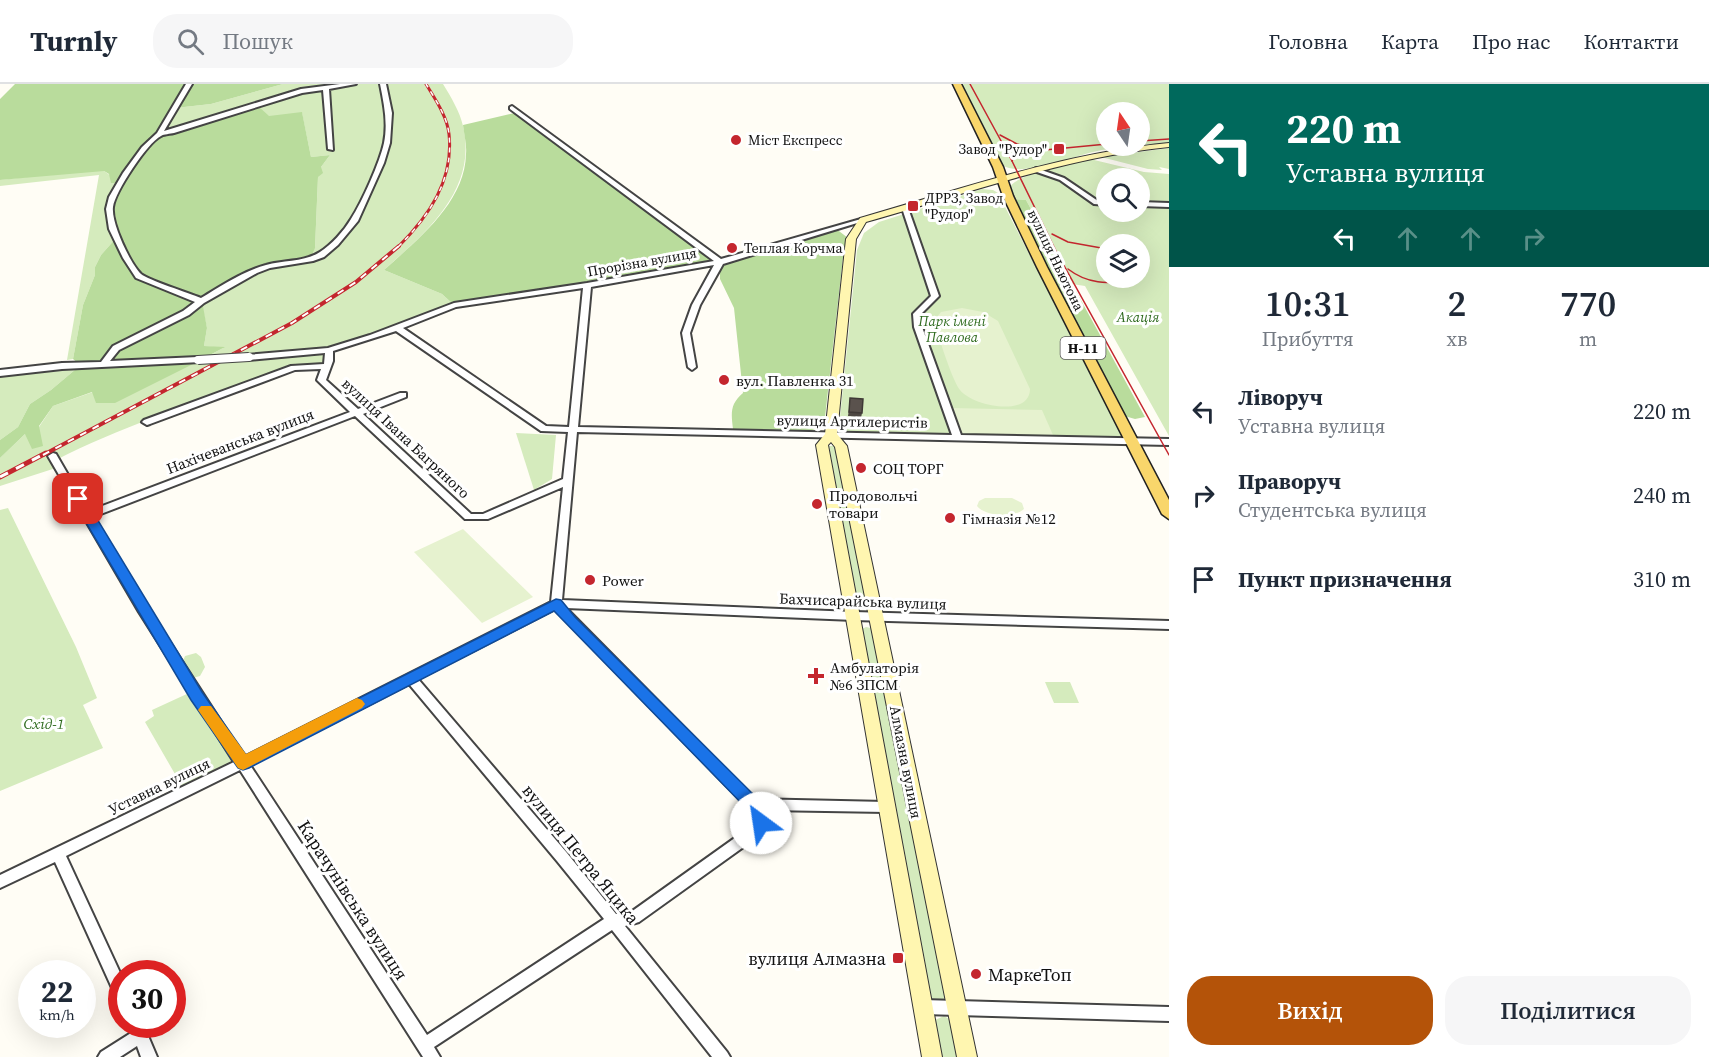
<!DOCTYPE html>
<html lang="uk">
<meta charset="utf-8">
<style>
body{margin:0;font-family:"Source Serif 4",serif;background:#f6f6f7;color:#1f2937;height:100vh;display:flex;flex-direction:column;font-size:22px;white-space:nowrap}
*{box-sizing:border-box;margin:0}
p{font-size:20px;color:#747a83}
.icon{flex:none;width:33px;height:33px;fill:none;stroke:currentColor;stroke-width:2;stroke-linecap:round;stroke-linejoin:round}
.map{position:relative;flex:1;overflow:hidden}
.sheet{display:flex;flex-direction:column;background:#fff;width:540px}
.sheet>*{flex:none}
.banner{background:#00695c;color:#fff;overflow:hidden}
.needle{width:39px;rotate:347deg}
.tools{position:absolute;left:1096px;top:18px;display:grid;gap:12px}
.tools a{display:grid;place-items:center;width:54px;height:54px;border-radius:50%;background:#fff;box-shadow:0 6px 24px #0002;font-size:30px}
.speed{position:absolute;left:18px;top:876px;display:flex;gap:12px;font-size:30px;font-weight:700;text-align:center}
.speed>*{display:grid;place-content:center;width:78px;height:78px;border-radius:50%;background:#fff;box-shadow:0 6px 24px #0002;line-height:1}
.speed small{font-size:15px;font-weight:400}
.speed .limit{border:9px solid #d22;background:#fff;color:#111}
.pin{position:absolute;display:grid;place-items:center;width:51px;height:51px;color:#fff;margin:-26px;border-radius:12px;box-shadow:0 3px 9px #0006}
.me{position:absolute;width:66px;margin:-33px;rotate:329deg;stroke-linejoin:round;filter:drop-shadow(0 0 4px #0008)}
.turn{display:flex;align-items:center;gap:21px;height:126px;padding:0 18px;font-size:27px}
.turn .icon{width:78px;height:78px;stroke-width:2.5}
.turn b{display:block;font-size:42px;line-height:51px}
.lanes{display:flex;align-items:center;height:57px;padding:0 18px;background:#0003;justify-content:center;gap:30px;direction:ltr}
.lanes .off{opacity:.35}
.eta{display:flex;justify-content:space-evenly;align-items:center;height:102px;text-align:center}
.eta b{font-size:36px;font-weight:600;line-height:42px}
.primary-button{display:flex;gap:12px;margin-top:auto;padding:12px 18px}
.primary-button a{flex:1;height:69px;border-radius:24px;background:#b45309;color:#fff;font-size:24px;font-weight:600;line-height:69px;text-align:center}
.primary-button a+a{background:#f6f6f7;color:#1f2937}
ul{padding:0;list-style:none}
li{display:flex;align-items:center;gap:18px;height:84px;padding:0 18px}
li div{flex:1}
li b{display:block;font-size:22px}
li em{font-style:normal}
header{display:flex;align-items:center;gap:36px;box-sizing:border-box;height:84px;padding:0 30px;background:#fff;border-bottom:2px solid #e0e1e3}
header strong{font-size:28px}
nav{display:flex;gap:33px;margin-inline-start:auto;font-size:21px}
.search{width:420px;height:54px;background:#f6f6f7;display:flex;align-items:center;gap:15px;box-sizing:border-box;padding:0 21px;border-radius:24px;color:#747a83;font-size:22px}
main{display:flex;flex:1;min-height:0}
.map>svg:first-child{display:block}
</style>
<header>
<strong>Turnly</strong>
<div class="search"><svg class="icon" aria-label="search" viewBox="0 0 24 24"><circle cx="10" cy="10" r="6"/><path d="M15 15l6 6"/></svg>Пошук</div>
<nav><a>Головна</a><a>Карта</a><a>Про нас</a><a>Контакти</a></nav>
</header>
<main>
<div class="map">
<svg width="1169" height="973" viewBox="0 0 1169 973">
<rect width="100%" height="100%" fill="#fffdf5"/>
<g fill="#d5ebbd" fill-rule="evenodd">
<path d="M 283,0 L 443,0 C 451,13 460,28 463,42 C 478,106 426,148 384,186 L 442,210 L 454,221 L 329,266 L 326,282 L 301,282 C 219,312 133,336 56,376 L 59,383 L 0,402 L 0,374 L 25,350 L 39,343 L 53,322 L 93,308 L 197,278 L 223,264 L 204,262 L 207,244 L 201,217 L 254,187 L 315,164 L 318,93 L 321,83 L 330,71 L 311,73 L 302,29 L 159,50 L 175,24 L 211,20 Z"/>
<path d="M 962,0 L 1169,0 L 1169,59 L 1140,61 L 1140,28 L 1107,28 L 1107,62 L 1130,62 C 1117,64 1105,65 1093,68 C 1072,73 1020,94 1002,81 Z"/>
<path d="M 1169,64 L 1169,85 L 1159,83 L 1162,86 L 1148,85 L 1101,73 Z"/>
<path d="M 1090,75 L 1144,88 L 1169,90 L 1169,352 L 1085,202 L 1072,200 L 1026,116 L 1013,115 L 1009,104 C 1017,89 1073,80 1090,75 ZM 1107,94 L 1140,94 L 1140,128 L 1107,128 ZM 1107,160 L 1140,160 L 1140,194 L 1107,194 Z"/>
<path d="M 80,87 L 104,87 L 121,99 L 117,153 L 101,171 L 95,183 L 95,191 L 83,221 L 73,275 L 67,276 L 99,91 L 0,102 L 0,96 Z"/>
<path d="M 982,105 L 993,106 L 998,109 L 1123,354 L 849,349 L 839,343 L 857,166 L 864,149 L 879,138 Z"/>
<path d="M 76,285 L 51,306 L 30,320 L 18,343 L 0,356 L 0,293 Z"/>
<path d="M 516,349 L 556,351 L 552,395 L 534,406 Z"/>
<path d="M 829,362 L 835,362 L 867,519 L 865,520 L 856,515 Z"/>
<path d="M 8,424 L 76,563 L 97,614 L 83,621 L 103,664 L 0,707 L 0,426 Z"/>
<path d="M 866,543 L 871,544 L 945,911 L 943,918 L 933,918 L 930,915 L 862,545 Z"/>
<path d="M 196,569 L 201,573 L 205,583 L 200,592 L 193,594 L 183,577 L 185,572 Z"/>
<path d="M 1045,598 L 1070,598 L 1079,619 L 1054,619 Z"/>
<path d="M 189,609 L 234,677 L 231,681 L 183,704 L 145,638 L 154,632 L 152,626 Z"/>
<path d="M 944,932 L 951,936 L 959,973 L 941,973 L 935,936 Z"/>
</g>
<g fill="#b9dc9c">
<path d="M 15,0 L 283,0 L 211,20 L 175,24 L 159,49 L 257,21 L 269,32 L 302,28 L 311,73 L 330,71 L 321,83 L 323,89 L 318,93 L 315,164 L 310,175 L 269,182 L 202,217 L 207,244 L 204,262 L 225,263 L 208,272 L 79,280 L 73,275 L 83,221 L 95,191 L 95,183 L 101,171 L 117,153 L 109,125 L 121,99 L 111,99 L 109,90 L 104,87 L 0,96 L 0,15 Z"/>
<path d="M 519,28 L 720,178 L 835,144 L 848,154 L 844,165 L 824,342 L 809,347 L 733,345 C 731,329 730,320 743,309 L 734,224 L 720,195 L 720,179 L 454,221 L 442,210 L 384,186 C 417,156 465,119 466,70 C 467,61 464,50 463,41 Z"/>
<path d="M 1013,115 L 1026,116 L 1145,333 L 1135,335 L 1121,331 Z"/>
<path d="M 197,278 L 115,319 L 96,319 L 92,308 L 53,322 L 39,342 L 43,362 L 32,365 L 25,350 L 0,374 L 0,356 L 18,343 L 30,320 L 51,306 L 76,285 Z"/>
</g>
<g fill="#e6f2cf">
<path d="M 962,224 L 983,228 L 998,237 L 1030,305 C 1030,334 972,322 960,306 C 952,296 938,251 934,237 L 941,228 Z"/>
<path d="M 952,324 L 1042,326 L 1053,351 L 960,349 Z"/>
<path d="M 985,414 L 1012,414 L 1022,419 L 1024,425 C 1014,434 986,433 977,422 L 979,417 Z"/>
<path d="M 463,445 L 533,513 L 482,539 L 414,468 Z"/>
</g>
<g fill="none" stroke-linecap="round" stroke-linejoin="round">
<defs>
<g id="street">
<path d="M 186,0 L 192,0 L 164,47 L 301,5 L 340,0 L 356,0 L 329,5 L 333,66 L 328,65 L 323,6 L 302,9 L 174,49 C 170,50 164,50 161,52 C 147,59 115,108 113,123 C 111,139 130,179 141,190 C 148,196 189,209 201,214 C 221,202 243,187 266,181 C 283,176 305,178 320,168 C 331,161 344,147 351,135 C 362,118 380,78 384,59 C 388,39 384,20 380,0 L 386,0 L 392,29 L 390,59 L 384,79 L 358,137 L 338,161 L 324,173 L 313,177 L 270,184 L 257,189 L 204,219 L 189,231 L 119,266 L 110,277 L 198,273 L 201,274 L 201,278 L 62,285 L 0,292 L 0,286 L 62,279 L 101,278 L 113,262 L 183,227 L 195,218 L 136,194 L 123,174 L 109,145 L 106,125 L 109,113 L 123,89 L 142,63 L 157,49 Z"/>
<path d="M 512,22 L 721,175 L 861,135 L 867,136 L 723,180 L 700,221 L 690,249 L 696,283 L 692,286 L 688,283 L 682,249 L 692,221 L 714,181 L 591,203 L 578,343 L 952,351 L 914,243 L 913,230 L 931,212 L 902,124 L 905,122 L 908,124 L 939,212 L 921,230 L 922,243 L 961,351 L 1169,355 L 1169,361 L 577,348 L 562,516 L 854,528 L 1169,537 L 1169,545 L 854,536 L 566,524 L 755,715 L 886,718 L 891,719 L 892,723 L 891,727 L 886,728 L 765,726 L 767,739 L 763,749 L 639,838 L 625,842 L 727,968 L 730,973 L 712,973 L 612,846 L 434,963 L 440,973 L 423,973 L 240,686 L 66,772 L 122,893 L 122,917 L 117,915 L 55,778 L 0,804 L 0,791 L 234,678 L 139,528 L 48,372 L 53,369 L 56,370 L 89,427 L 350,328 L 317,296 L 321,285 L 295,286 L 150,340 L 147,341 L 142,338 L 144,336 L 291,282 L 324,280 L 325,269 L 249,276 L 246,275 L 246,271 L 328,264 L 370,251 L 454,219 L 587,199 L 714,177 L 510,25 L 510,23 ZM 583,204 L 569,343 L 546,342 L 403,244 L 456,223 ZM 396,247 L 541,347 L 568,348 L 563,395 L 483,430 L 471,430 L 363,330 L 406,313 L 406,309 L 400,309 L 358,325 L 326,296 L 333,277 L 333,267 ZM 355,332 L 465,435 L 488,435 L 563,403 L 551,518 L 244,673 L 147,523 L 93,433 ZM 555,525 L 754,730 L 753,741 L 631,828 L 616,830 L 567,769 L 418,595 ZM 409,600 L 557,777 L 604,835 L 427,951 L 250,681 Z"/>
<path d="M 1036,84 L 1064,94 L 1098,117 L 1107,117 L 1107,121 L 1094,120 L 1060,96 L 1034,87 L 1033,86 Z"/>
<path d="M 1140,118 L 1169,119 L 1169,123 L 1140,122 Z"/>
<path d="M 923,916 L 1169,923 L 1169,937 L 923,930 L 918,928 L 916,923 L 918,918 Z"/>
<path d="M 128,940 L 143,940 L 157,973 L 141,973 L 137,962 L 120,973 L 98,973 L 101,968 L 131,949 Z"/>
</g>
<path id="secondary" d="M 1169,59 L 1169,63 C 1066,73 966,110 866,138 L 856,155 L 837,350 L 847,362 L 977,973 L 957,973 L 835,363 L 831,358 L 828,361 L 942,973 L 922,973 L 816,361 L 825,350 L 846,155 L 860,134 C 961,105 1064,69 1169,59 Z"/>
<path id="primary" d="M 953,0 L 961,0 L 1003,83 L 1013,112 L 1047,183 L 1169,416 L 1169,435 L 1162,430 L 1037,183 L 1003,112 L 993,83 Z"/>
</defs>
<use href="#street" stroke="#444" stroke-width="4"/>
<use href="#secondary" stroke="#333" stroke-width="2"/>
<use href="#primary" stroke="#222" stroke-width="3"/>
<use href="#street" fill="#fff" fill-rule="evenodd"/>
<use href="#secondary" fill="#fff6b0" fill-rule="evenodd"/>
<use href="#primary" fill="#f9d66b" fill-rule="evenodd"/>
<g stroke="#c4262e" stroke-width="1.5">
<path d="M 970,0 L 1012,77 L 1057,169 L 1169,371"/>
<path d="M 1000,51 L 1017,60 L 1035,65"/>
<path d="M 1140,57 L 1169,55"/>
<path d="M 1012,77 L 1014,72 L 1024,68 L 1107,60"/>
<path d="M 1052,150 L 1068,158 L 1107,165"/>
<path d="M 1140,182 L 1142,189 L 1140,192"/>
<path d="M 1068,185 C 1086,199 1109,202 1130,194"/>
</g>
<defs>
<path id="rail-far2" d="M 398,163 C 429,132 454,96 449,50 C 447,32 435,15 426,0"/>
<path id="rail-far1" d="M 43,371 L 292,239 L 356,198 L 399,162"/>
<path id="rail" d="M 0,393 L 46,369"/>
</defs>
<use href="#rail-far2" stroke="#c4262e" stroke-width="3"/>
<use href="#rail-far1" stroke="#c4262e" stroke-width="4"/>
<use href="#rail" stroke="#c4262e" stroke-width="5"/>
<use href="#rail-far2" stroke="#fff" stroke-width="1.5" stroke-dasharray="5" stroke-linecap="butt"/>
<use href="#rail-far1" stroke="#fff" stroke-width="2" stroke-dasharray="7" stroke-linecap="butt"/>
<use href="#rail" stroke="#fff" stroke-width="3" stroke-dasharray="9" stroke-linecap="butt"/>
<defs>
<path id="street-bridge" d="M 198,276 L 249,273"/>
</defs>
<use href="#street-bridge" stroke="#444" stroke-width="10" stroke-linecap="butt"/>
<use href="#street-bridge" stroke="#fff" stroke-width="8"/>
</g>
<path fill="#4d4742" d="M 850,318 L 862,329 L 861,334 L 848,332 Z"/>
<path fill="#5a524d" stroke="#3f3936" stroke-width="1.5" d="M 850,314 L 863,315 L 862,329 L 849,328 Z"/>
<path fill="#1a73e8" stroke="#114b97" stroke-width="1.5" d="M 78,411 L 85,415 L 202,608 L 246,671 L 556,515 L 561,516 L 575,533 L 766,723 L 769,739 L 767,744 L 761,746 L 755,744 L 752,730 L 554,527 L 249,684 L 243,686 L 238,684 L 191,616 L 72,415 Z"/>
<path fill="#f59e0b" d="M 357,614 L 362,616 L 365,620 L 362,624 L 243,686 L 238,684 L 198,626 L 201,622 L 211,622 L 246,670 Z"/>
<g fill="#c4262e" stroke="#fff" stroke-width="2">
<circle cx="736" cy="56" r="6"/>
<rect x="1053" y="59" width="12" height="12" rx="3"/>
<rect x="907" y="116" width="12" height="12" rx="3"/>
<circle cx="732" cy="164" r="6"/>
<circle cx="724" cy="296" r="6"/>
<circle cx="861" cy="384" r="6"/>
<circle cx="817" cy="420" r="6"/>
<circle cx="950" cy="434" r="6"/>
<circle cx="590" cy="496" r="6"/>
<path d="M813 583h6v6h6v6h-6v6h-6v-6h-6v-6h6z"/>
<rect x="892" y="868" width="12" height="12" rx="3"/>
<circle cx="976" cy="890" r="6"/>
</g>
<g text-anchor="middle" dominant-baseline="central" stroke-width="6" stroke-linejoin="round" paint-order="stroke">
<g font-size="14" fill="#111" stroke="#fff" text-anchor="start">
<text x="748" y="56">Міст Експресс</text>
<text x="1047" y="65" text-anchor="end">Завод "Рудор"</text>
<text x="925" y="114">ДРРЗ, Завод<tspan x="925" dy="16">"Рудор"</tspan></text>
<text x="744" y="164">Теплая Корчма</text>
</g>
<g font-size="14" fill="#111" stroke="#fff">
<text transform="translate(1056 176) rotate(64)">вулиця Ньютона</text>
<text transform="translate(642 178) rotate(-10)">Прорізна вулиця</text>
</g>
<g font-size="14" font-style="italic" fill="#2f6b1f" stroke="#fff">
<text x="1138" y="233">Акація</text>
<text x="952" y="237">Парк імені<tspan x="952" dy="16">Павлова</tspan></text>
</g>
<rect fill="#fff" stroke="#585858" stroke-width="1.5" x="1060.5" y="253" width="45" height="22" rx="4.5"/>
<g font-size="14" font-weight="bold" fill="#111">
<text x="1083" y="264">Н-11</text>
</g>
<g font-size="15" fill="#111" stroke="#fff" text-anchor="start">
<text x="736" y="296">вул. Павленка 31</text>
<text x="873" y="384">СОЦ ТОРГ</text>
<text x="829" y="411">Продовольчі<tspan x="829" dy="17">товари</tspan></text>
<text x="962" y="434">Гімназія №12</text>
<text x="602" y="496">Power</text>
<text x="830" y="583">Амбулаторія<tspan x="830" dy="17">№6 ЗПСМ</tspan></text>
</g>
<g font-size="15" fill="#111" stroke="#fff">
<text transform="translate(852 337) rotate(1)">вулиця Артилеристів</text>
<text transform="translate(406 354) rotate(43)">вулиця Івана Багряного</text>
<text transform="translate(240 357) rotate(-21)">Нахічеванська вулиця</text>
<text transform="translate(863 517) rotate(2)">Бахчисарайська вулиця</text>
<text transform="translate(906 678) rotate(79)">Алмазна вулиця</text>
<text transform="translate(159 702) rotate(-26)">Уставна вулиця</text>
</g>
<g font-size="15" font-style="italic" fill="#2f6b1f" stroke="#fff">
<text x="44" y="639">Схід-1</text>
</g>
<g font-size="18" fill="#111" stroke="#fff">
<text transform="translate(581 770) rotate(51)">вулиця Петра Яцика</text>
<text transform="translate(353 816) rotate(57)">Карачунівська вулиця</text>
</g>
<g font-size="18" fill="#111" stroke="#fff" text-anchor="end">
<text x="886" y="874">вулиця Алмазна</text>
<text x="988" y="890" text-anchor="start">МаркеТоп</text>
</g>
</g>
</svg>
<div class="tools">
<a><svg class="needle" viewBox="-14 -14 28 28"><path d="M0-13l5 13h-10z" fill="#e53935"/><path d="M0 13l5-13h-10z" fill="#747a83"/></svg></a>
<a><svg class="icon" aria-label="search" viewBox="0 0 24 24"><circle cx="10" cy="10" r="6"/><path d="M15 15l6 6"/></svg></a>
<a><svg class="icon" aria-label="layers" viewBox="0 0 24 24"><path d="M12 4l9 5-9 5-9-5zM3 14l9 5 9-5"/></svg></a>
</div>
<div class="speed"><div>22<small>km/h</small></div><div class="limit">30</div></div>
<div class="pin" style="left:78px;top:415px;background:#d93025"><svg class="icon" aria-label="arrive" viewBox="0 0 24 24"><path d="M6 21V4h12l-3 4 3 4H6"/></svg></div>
<svg class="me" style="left:761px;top:739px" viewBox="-20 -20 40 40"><circle r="19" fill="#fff"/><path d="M0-13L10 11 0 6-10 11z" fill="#1a73e8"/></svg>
</div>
<section class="sheet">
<div class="banner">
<div class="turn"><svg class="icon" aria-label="left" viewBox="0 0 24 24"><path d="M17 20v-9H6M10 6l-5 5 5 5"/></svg><div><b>220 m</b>Уставна вулиця</div></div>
<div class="lanes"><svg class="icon" aria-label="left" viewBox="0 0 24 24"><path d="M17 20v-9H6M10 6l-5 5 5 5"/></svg><svg class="icon off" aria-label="ahead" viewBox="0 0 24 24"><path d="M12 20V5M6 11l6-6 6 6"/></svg><svg class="icon off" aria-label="ahead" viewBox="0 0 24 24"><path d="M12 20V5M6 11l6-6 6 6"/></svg><svg class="icon off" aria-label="right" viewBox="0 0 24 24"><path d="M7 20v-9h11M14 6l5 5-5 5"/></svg></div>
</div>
<div class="eta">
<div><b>10:31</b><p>Прибуття</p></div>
<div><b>2</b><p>хв</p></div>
<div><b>770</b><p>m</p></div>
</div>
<ul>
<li><svg class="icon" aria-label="left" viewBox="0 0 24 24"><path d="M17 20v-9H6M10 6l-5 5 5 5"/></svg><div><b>Ліворуч</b><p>Уставна вулиця</p></div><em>220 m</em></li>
<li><svg class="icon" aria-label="right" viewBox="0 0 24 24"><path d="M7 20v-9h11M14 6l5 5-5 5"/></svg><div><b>Праворуч</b><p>Студентська вулиця</p></div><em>240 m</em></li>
<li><svg class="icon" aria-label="arrive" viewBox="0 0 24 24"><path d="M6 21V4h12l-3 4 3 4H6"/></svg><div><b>Пункт призначення</b></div><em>310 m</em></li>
</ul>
<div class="primary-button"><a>Вихід</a><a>Поділитися</a></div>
</section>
</main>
